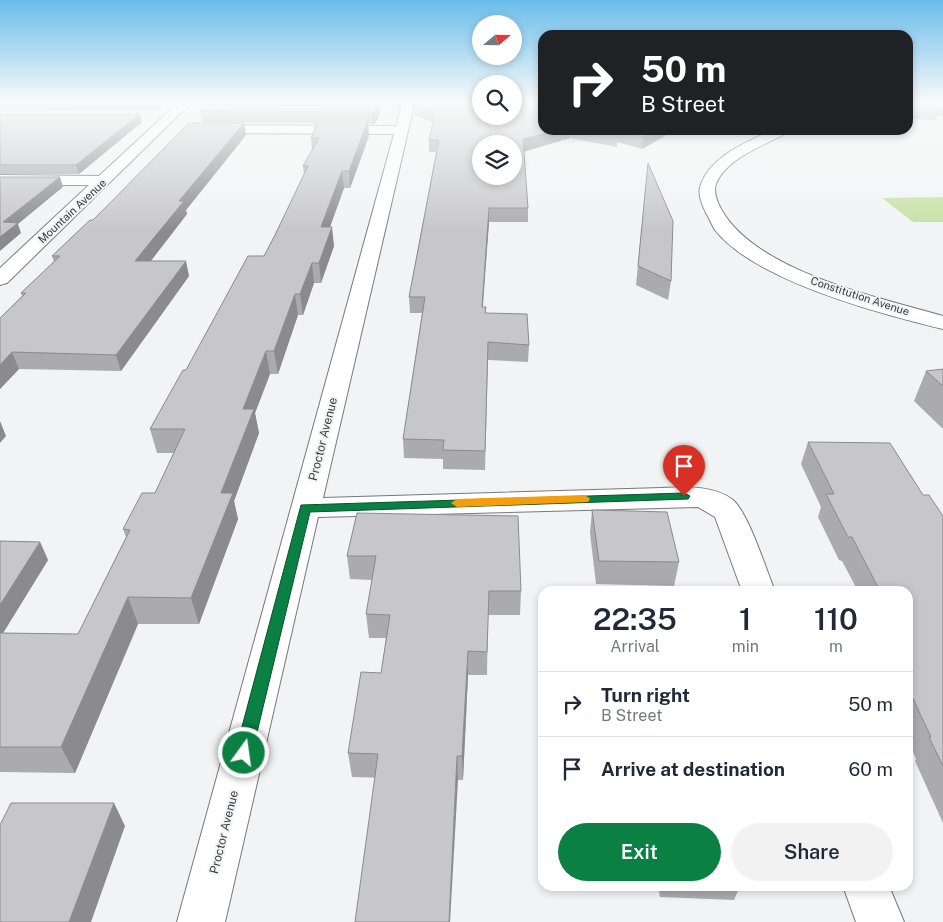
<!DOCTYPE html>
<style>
body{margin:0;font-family:"Public Sans",sans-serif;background:#f2f2f3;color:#1f2937;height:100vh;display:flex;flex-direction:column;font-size:19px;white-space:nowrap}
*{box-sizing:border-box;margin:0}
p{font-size:16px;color:#747a83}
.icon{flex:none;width:28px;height:28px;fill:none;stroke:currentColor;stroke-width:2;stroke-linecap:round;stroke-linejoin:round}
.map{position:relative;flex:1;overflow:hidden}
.details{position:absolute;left:538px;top:586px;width:375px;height:305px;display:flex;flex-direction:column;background:#fff;border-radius:15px;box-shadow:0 2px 8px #0003}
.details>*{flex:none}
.guide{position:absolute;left:538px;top:30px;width:375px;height:105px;border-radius:15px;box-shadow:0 2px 8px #0003;background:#202124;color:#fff;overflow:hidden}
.needle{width:32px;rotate:70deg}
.fabs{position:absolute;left:472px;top:15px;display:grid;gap:10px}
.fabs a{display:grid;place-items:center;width:50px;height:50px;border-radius:50%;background:#fff;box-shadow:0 2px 8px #0003;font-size:25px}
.pin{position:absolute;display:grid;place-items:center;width:42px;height:42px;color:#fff;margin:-51px -21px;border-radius:50% 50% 50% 0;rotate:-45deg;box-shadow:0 0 5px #0007}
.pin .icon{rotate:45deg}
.me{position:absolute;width:55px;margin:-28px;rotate:14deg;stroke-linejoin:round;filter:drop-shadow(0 0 4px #0008)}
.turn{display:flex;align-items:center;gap:18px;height:105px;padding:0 20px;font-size:22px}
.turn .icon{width:65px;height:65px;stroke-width:2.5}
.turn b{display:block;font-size:35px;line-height:42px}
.eta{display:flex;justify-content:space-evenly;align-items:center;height:85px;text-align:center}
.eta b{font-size:30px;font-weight:600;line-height:35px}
.cta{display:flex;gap:10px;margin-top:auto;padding:10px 20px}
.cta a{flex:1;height:58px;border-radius:30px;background:#0b8043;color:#fff;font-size:20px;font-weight:600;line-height:58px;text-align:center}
.cta a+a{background:#f2f2f3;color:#1f2937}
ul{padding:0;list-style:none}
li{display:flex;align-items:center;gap:15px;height:65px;padding:0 20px;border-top:1px solid #e0e1e3}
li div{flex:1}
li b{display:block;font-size:19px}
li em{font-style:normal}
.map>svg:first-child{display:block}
</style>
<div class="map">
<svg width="943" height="922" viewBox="0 0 943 922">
<rect width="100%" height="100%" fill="#f2f3f4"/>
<path fill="#c5e1a3" d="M 943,197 L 943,222 L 913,222 L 882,198 Z"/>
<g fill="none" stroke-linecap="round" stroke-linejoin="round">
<defs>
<g id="minor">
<path d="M 180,101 L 193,101 L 7,283 L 0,285 L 0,268 L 89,185 L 0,185 L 0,175 L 99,176 Z"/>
<path d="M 403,101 L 415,101 L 323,498 L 662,488 C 685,487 714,485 733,500 C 749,514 766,570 775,591 L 742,591 L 715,517 L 698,507 L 318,517 L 225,922 L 177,922 L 394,134 L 208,133 L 201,129 L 208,125 L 396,126 Z"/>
<path d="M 772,130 L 789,130 C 784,136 776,138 769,142 C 751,151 724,163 716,184 C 713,192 717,201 721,209 C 756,272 878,297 943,316 L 943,329 C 881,314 755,281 715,230 C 712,225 709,218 706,213 C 702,204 697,194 701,184 C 712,155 746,143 772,130 Z"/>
<path d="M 843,886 L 889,886 L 904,922 L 856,922 Z"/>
</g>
</defs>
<use href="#minor" stroke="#787879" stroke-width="2"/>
<use href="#minor" fill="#fff" fill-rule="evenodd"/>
</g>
<g fill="#ababad">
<path d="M 0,101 L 167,101 L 156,110 L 0,111 Z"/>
<path d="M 210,101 L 401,101 L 399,110 L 383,105 L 376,122 L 373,124 L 368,124 L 369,136 L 350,188 L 344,188 L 330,227 L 334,246 L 321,283 L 314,283 L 303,315 L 298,315 L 278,374 L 270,374 L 255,413 L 259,433 L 234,501 L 238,519 L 199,624 L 138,624 L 75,773 L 0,772 L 0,541 L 40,542 L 48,560 L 3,633 L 78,634 L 126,537 L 123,529 L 155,493 L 174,453 L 157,453 L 150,429 L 186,370 L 264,256 L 275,235 L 304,175 L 303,166 L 312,150 L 311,138 L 314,131 L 314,123 L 202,122 L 200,111 Z"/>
<path d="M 908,101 L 943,101 L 943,116 L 937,116 L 936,120 L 908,119 Z"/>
<path d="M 413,104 L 542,130 L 675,130 L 642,149 L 617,142 L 617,147 L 570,138 L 524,151 L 528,208 L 528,222 L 489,222 L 483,307 L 486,313 L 529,345 L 528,362 L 488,360 L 485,470 L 443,469 L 443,459 L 404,458 L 403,439 L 422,313 L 410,313 L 409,297 L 436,152 L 429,152 L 429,140 L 433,122 L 414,115 Z"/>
<path d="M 0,114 L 142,122 L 79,174 L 0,174 Z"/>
<path d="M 244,123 L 246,135 L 186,210 L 187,214 L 151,261 L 189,276 L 121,371 L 19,369 L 0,389 L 0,318 L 22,296 L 21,293 L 54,262 L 52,256 L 93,220 Z"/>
<path d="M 648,163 L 671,281 L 668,300 L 636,285 Z"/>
<path d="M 943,369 L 943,429 L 914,401 L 926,371 Z"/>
<path d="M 808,442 L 923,495 L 943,516 L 943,823 L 915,761 L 916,759 L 908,740 L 908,591 L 858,591 L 842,561 L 839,560 L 818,517 L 821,507 L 801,464 Z"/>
<path d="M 592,510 L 679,562 L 674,586 L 596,584 L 590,533 Z"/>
<path d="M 357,513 L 521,591 L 520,615 L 488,615 L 487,675 L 468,675 L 463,780 L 352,777 L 348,753 L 381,673 L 386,638 L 369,638 L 366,614 L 372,580 L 350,579 L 347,556 Z"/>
<path d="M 542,826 L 542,882 L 540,838 Z"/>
<path d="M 658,886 L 740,886 L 734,900 L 660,897 Z"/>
</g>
<g fill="#8b8b8d">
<path d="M 156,101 L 167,101 L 156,110 L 155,102 Z"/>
<path d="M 379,101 L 383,101 L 383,105 L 376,122 L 373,124 L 372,112 Z"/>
<path d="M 398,101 L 401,101 L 399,110 Z"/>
<path d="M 140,114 L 142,122 L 79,174 L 76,165 Z"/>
<path d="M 368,120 L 369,136 L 350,188 L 349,171 Z"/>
<path d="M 244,123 L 246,135 L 186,210 L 187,214 L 139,276 L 135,261 L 179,201 Z"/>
<path d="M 558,130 L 570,130 L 570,138 L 523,152 L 523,139 Z"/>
<path d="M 656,130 L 675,130 L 642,149 L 643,137 Z"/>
<path d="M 342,171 L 344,188 L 323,246 L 321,227 Z"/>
<path d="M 60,177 L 63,187 L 18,224 L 21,233 L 0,251 L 0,237 L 3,222 Z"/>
<path d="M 489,208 L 489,222 L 481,323 L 482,307 Z"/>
<path d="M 332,227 L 334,246 L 321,283 L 319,263 Z"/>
<path d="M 186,261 L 189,276 L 121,371 L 116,355 Z"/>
<path d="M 312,263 L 314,283 L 303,315 L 300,294 Z"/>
<path d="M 295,294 L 298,315 L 278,374 L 274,351 Z"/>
<path d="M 266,351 L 270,374 L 255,413 L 259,433 L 234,501 L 238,519 L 199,624 L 191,598 L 221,493 L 243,409 Z"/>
<path d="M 12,352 L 19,369 L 0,389 L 0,365 Z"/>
<path d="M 0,421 L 6,436 L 0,443 Z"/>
<path d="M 40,542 L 48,560 L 0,638 L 0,605 Z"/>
<path d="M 128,597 L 138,624 L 75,773 L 61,747 Z"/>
<path d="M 468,651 L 468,675 L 463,780 L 462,756 Z"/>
<path d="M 457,756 L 458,780 L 450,922 L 449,922 Z"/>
<path d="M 114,803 L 125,826 L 91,922 L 69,922 Z"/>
</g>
<g fill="#c7c7c9" stroke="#8b8b8d" fill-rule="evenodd">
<path d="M 0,101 L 156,101 L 155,102 L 0,103 Z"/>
<path d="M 210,101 L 379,101 L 375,110 L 372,112 L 200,111 Z"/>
<path d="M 414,101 L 481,101 L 481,116 L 514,116 L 514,101 L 542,101 L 542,130 L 558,130 L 523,139 L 528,208 L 489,208 L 482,307 L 486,307 L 485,313 L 527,314 L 529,345 L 488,342 L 485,451 L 443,450 L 444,440 L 403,439 L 425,297 L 409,297 L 439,140 L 429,140 L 435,112 L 413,104 ZM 481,144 L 514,144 L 514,176 L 481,176 Z"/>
<path d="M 908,101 L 943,101 L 943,109 L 929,108 L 938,113 L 908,112 Z"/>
<path d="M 0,114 L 140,114 L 76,165 L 0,165 Z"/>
<path d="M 315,120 L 368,120 L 349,171 L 342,171 L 321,227 L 332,227 L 319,263 L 312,263 L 300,294 L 295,294 L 274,351 L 266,351 L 243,409 L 254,409 L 221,493 L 233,493 L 191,598 L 128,597 L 61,747 L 0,747 L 0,633 L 78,634 L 130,530 L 123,529 L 142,493 L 155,493 L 185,429 L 150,429 L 183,370 L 186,370 L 248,256 L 264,256 L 275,235 L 308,166 L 303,166 L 319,138 L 311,138 L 319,122 L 313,122 Z"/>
<path d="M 189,123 L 244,123 L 179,201 L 184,201 L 135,261 L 186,261 L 116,355 L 12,352 L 0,365 L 0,318 L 26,293 L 21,293 L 60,256 L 52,256 L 90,220 L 93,220 Z"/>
<path d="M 590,130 L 612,130 L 618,135 Z"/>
<path d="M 617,130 L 656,130 L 643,137 Z"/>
<path d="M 648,163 L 673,221 L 671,281 L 638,266 Z"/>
<path d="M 0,177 L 60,177 L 3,222 L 18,223 L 0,237 Z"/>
<path d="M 943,369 L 943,386 L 926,371 Z"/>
<path d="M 808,442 L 890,443 L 923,495 L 929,495 L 943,516 L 943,766 L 929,737 L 931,737 L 908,688 L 908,591 L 880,591 L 852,537 L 848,537 L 826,494 L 834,494 Z"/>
<path d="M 592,510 L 667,512 L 679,562 L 599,561 Z"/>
<path d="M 357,513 L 518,516 L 521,591 L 489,591 L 487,652 L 468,651 L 462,756 L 457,756 L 449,922 L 355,922 L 378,754 L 348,753 L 361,672 L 381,673 L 390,615 L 366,614 L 376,556 L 347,556 Z"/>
<path d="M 0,541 L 40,542 L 0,605 Z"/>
<path d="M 11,803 L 114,803 L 69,922 L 0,922 L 0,825 Z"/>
</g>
<linearGradient id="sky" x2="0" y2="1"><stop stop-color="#69bceb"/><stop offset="0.44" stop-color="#f9fafa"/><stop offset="1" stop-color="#f9fafa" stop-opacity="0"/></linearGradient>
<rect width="943" height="231" fill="url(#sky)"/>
<path fill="#0b8043" stroke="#07532c" d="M 684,493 L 690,496 L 688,499 L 310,512 L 252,753 L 250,758 L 244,760 L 238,758 L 235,753 L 301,505 Z"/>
<path fill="#f59e0b" d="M 584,495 L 588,497 L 590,499 L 588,502 L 457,507 L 451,503 L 457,499 Z"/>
<g text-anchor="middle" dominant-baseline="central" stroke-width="4" stroke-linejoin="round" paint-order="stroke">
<g font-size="11" fill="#3c3c3c" stroke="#f2f3f4">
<text transform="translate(72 211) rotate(-43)">Mountain Avenue</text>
<text transform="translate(860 296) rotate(18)">Constitution Avenue</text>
</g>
<g font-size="12" fill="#3c3c3c" stroke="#f2f3f4">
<text transform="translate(323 439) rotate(-76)">Proctor Avenue</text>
<text transform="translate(224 832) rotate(-76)">Proctor Avenue</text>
</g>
</g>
</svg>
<div class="fabs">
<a><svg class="needle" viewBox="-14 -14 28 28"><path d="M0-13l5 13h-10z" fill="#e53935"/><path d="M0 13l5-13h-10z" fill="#747a83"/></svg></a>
<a><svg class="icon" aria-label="search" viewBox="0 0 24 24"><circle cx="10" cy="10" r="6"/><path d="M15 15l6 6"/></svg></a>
<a><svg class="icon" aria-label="layers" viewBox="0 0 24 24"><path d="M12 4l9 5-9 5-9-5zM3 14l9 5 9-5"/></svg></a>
</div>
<div class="pin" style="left:684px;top:496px;background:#d93025"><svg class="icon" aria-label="arrive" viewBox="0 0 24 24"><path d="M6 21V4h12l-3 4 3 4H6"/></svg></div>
<svg class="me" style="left:244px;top:753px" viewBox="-20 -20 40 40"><circle r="17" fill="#0b8043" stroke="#fff" stroke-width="3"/><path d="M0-11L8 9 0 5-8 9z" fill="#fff"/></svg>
<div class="guide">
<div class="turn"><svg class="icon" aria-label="right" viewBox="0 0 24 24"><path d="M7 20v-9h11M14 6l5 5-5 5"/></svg><div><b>50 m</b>B Street</div></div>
</div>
<section class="details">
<div class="eta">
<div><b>22:35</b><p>Arrival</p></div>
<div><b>1</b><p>min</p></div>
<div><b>110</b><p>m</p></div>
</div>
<ul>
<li><svg class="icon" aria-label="right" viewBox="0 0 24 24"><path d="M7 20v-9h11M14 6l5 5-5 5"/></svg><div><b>Turn right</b><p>B Street</p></div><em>50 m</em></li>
<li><svg class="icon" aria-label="arrive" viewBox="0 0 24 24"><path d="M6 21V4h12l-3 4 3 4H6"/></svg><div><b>Arrive at destination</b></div><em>60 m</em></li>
</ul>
<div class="cta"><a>Exit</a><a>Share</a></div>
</section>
</div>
